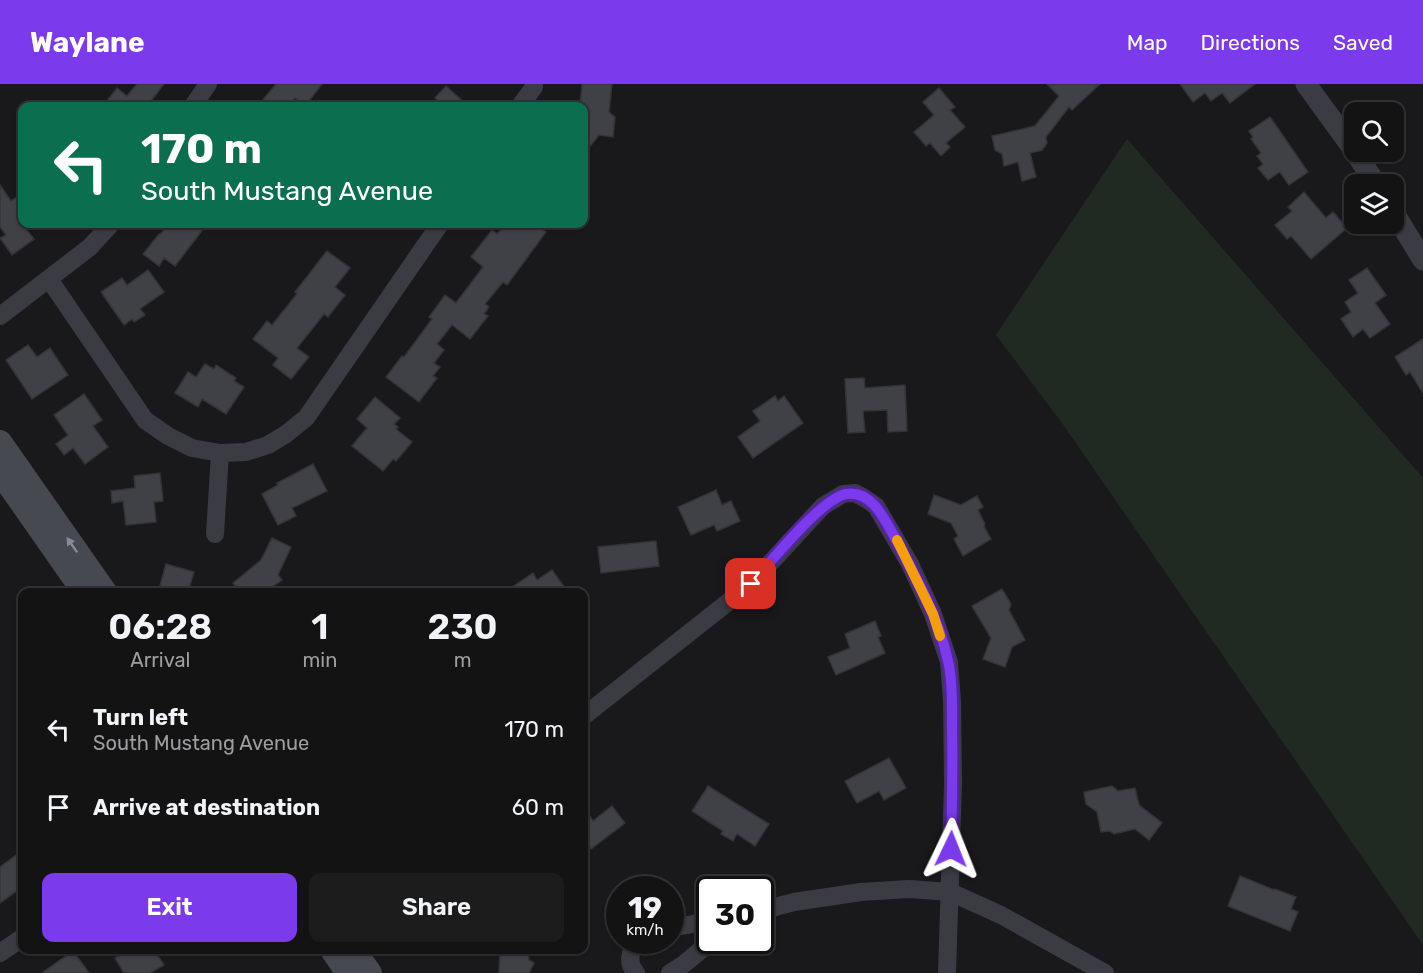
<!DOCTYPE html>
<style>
body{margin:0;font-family:Rubik,sans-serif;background:#1c1c1d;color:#f1f3f6;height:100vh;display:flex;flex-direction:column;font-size:22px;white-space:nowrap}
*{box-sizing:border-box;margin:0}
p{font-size:20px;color:#9d9ea0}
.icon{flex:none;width:33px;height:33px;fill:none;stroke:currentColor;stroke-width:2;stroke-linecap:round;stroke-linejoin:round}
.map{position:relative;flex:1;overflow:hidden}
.sheet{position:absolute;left:18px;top:504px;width:570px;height:366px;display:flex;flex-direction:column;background:#131314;border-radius:12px;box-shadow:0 2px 4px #0004,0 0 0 2px #323234}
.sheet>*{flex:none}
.banner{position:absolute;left:18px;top:18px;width:570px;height:126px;border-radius:12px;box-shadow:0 2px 4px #0004,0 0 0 2px #323234;background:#0b6e4f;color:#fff;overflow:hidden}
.fabs{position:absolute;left:1344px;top:18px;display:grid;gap:12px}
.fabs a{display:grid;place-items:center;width:60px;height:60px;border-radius:12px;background:#131314;box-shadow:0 2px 4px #0004,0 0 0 2px #323234;font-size:30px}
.speed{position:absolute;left:606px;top:792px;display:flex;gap:12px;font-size:30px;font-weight:700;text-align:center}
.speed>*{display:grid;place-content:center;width:78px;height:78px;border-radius:50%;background:#131314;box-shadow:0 2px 4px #0004,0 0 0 2px #323234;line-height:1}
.speed small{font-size:15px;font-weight:400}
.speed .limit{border:3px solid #111;border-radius:9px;background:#fff;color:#111}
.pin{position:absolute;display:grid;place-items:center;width:51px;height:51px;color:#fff;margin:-26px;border-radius:12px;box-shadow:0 3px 9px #0006}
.me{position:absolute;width:66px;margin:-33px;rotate:2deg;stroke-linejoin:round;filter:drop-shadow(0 0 4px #0008)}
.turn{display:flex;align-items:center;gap:21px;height:126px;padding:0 24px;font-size:27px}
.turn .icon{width:78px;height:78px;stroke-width:2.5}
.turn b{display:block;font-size:42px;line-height:51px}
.eta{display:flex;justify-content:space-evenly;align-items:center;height:102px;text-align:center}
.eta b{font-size:36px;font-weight:600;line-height:42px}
.primary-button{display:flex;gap:12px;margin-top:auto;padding:12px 24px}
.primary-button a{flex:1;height:69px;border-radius:12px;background:#7c3aed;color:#fff;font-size:24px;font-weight:600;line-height:69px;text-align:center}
.primary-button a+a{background:#1c1c1d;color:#f1f3f6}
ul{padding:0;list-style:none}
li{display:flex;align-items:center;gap:18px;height:78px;padding:0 24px}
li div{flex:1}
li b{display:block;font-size:22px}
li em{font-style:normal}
header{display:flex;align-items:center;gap:36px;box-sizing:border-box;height:84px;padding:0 30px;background:#7c3aed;color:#fff}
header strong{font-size:28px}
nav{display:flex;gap:33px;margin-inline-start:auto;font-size:21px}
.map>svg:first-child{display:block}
</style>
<header>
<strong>Waylane</strong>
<nav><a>Map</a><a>Directions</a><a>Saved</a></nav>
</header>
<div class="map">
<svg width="1423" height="889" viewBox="0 0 1423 889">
<rect width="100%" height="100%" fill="#19191b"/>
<path fill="#202a22" d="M 1127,55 L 1423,394 L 1423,861 L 1062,339 L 996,251 Z"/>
<g fill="#404146" stroke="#333338" stroke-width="1.5">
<path d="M 137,0 L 164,0 L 147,22 L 103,22 L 117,4 L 127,12 Z"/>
<path d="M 276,0 L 322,0 L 305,22 L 295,14 L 288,22 L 258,22 Z"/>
<path d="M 582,0 L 612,0 L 609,28 L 615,33 L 613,53 L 599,51 L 584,70 L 584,22 L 580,22 Z"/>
<path d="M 1047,0 L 1100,0 L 1072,26 L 1069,23 L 1046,53 L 1047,59 L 1042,66 L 1030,69 L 1036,93 L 1022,97 L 1018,78 L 1004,82 L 1002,70 L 995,66 L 992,52 L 1035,42 L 1059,12 Z"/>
<path d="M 1180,0 L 1255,0 L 1230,19 L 1222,9 L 1211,17 L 1205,9 L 1193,18 Z"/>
<path d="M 446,2 L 468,22 L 445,22 L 435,14 Z"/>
<path d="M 939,4 L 955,23 L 950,26 L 965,43 L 946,59 L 950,63 L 941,72 L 930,59 L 926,62 L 914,48 L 934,31 L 923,18 Z"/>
<path d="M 1270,33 L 1308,88 L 1289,101 L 1280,88 L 1268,96 L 1258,84 L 1263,80 L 1257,72 L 1261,69 L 1251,55 L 1253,53 L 1249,47 Z"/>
<path d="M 0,101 L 11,117 L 22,110 L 22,140 L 34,155 L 12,171 L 0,154 L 6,151 L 0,143 Z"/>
<path d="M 1304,108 L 1326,134 L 1333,128 L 1347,144 L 1311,175 L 1291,152 L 1287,155 L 1275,141 L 1292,127 L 1288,123 Z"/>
<path d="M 168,140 L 207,140 L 175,182 L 164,174 L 159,182 L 143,170 L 159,150 L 160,151 Z"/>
<path d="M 506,140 L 535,140 L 546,148 L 507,201 L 503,198 L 485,220 L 489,223 L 484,230 L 488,232 L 470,255 L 452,241 L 437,260 L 444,266 L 434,279 L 440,283 L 433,292 L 437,294 L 419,318 L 386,293 L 402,272 L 404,273 L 432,235 L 429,233 L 445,211 L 456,219 L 483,183 L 471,173 L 492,146 L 497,150 Z"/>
<path d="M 327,167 L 350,184 L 335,203 L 345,211 L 328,233 L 324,230 L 297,264 L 309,273 L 291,295 L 273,281 L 278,274 L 253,255 L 267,237 L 272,241 L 297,210 L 295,208 Z"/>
<path d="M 1367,184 L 1386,211 L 1375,219 L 1390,240 L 1370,254 L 1363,245 L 1353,253 L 1341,235 L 1351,228 L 1345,218 L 1358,209 L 1349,196 Z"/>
<path d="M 148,186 L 164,208 L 140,225 L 145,231 L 134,238 L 132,235 L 124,241 L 101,208 L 122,194 L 127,201 Z"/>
<path d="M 1423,255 L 1423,309 L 1410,288 L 1406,291 L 1395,273 Z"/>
<path d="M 28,261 L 37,273 L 50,264 L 68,291 L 32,315 L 6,276 Z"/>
<path d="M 205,280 L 214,285 L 216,281 L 236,294 L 234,297 L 244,303 L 226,330 L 202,315 L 198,323 L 175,309 L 188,288 L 196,293 Z"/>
<path d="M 864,294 L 865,304 L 905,301 L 907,347 L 888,348 L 887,326 L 863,327 L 865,348 L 848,349 L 845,295 Z"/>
<path d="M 84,310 L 102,336 L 93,342 L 108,363 L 85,380 L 73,364 L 64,371 L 56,360 L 68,351 L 54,331 Z"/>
<path d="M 775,312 L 778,317 L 784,312 L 803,339 L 753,374 L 738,353 L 760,337 L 753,327 Z"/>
<path d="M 375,313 L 400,334 L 394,340 L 398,343 L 396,345 L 412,358 L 396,377 L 393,375 L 383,387 L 352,362 L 367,344 L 357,335 Z"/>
<path d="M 313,380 L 327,407 L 292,424 L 296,432 L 278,441 L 262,410 L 278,401 L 277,399 Z"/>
<path d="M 160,389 L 163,417 L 154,418 L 156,438 L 126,441 L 123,417 L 112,419 L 111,407 L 135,404 L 134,392 Z"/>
<path d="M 716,406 L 722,421 L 731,417 L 740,437 L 717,447 L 714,441 L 691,451 L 678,423 Z"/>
<path d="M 934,411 L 961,421 L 977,412 L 983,423 L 978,426 L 985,440 L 984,443 L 991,455 L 963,472 L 954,455 L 958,452 L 951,439 L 928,430 Z"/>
<path d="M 272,454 L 291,463 L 278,491 L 282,496 L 272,503 L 268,508 L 240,508 L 233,499 L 261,476 Z"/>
<path d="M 656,457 L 659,482 L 601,489 L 598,463 Z"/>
<path d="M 166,480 L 194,488 L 188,508 L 166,508 L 167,504 L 160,502 Z"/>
<path d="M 552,486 L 565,504 L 559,508 L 505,508 L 533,489 L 537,496 Z"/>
<path d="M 1002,505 L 1011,520 L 1009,526 L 1025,556 L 1012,563 L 1005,583 L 983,575 L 991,554 L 972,522 Z"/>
<path d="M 875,537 L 881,552 L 878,553 L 885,569 L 836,591 L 828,573 L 850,564 L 845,550 Z"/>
<path d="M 889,674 L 906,704 L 884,716 L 879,707 L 857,719 L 845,697 Z"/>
<path d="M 708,702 L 769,740 L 755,762 L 737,750 L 733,757 L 721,750 L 723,747 L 692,727 Z"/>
<path d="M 1112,702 L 1118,707 L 1135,704 L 1139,721 L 1162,739 L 1149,756 L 1135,745 L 1114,750 L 1110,747 L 1101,748 L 1097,728 L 1086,720 L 1084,708 Z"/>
<path d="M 612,722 L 625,739 L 591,765 L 584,755 L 584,724 L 593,737 Z"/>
<path d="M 22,767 L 22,803 L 0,819 L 0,783 Z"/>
<path d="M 1240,792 L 1274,806 L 1275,805 L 1296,813 L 1291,825 L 1298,828 L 1290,847 L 1228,822 Z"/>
<path d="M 128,866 L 154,866 L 164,881 L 150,889 L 124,889 L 115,874 Z"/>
<path d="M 500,866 L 528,866 L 529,876 L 534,879 L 529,889 L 499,889 Z"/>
<path d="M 73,867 L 89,889 L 42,889 Z"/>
</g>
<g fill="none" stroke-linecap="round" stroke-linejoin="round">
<g stroke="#3b3c43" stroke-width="18">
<path d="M 193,22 L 208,0"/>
<path d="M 520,22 L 534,3 L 534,0"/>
<path d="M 49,195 L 145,336 L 168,352 L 192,364 L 220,369 L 246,368 L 268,361 L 286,350 L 306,334 L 440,140"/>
<path d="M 0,232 L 90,163 L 111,140"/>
<path d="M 215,450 L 220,369"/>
<path d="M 584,632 L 751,500 L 823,422 L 843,410 L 855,409 L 866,415 L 876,422 L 910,480 L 933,530 L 949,578 L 952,617 L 953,700 L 947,889"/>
<path d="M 760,827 L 794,818 L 861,808 L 909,805 L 950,808 L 1001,831 L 1105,889"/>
<path d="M 670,844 L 710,837"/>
<path d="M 0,869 L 22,854"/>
<path d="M 636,889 C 626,878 630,866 639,856"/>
<path d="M 670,889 L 684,880 L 713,856"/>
</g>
<g stroke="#3b3c43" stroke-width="21">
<path d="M 1306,0 L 1354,66"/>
<path d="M 1355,68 L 1376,100"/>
<path d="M 1394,129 L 1423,176"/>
</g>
<g stroke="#474951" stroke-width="24">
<path d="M 0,358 L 105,508"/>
<path d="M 0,388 L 84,508"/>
<path d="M 332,866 L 348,889"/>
<path d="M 354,866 L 370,889"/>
</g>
</g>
<defs><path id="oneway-solid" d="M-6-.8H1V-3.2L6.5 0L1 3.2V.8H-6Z" transform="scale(1.5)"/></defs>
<use fill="#878b97" href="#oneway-solid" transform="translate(72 461) rotate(-125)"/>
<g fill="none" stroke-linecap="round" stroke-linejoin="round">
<defs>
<path id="route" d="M 751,500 C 770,479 821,415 846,410 C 871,406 884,434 894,452 C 915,491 939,534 948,577 C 953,596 952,622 952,641 C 953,682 952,723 951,765"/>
</defs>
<use href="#route" stroke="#51269a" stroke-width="15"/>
<use href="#route" stroke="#7c3aed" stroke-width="10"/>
<path stroke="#f59e0b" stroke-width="10" d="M 897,456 L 933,530 L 940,552"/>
</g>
</svg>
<div class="fabs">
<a><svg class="icon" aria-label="search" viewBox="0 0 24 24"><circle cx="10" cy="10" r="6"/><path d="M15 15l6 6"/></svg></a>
<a><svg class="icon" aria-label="layers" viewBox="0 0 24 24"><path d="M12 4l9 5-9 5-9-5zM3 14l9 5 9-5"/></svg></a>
</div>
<div class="speed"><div>19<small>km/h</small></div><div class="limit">30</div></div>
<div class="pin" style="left:751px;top:500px;background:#d93025"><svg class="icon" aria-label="arrive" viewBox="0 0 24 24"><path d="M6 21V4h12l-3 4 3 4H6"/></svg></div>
<svg class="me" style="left:951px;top:765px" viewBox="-20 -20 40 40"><path d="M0-17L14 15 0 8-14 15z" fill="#7c3aed" stroke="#fff" stroke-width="4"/></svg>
<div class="banner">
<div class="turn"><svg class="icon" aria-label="left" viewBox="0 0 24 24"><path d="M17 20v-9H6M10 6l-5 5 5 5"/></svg><div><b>170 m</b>South Mustang Avenue</div></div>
</div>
<section class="sheet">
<div class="eta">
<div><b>06:28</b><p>Arrival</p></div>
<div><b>1</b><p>min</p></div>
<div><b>230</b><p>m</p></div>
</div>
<ul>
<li><svg class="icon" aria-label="left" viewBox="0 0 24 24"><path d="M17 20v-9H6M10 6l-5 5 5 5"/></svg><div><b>Turn left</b><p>South Mustang Avenue</p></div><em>170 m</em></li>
<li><svg class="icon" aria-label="arrive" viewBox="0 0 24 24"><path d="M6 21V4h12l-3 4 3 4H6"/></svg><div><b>Arrive at destination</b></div><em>60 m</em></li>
</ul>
<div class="primary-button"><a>Exit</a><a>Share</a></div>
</section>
</div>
